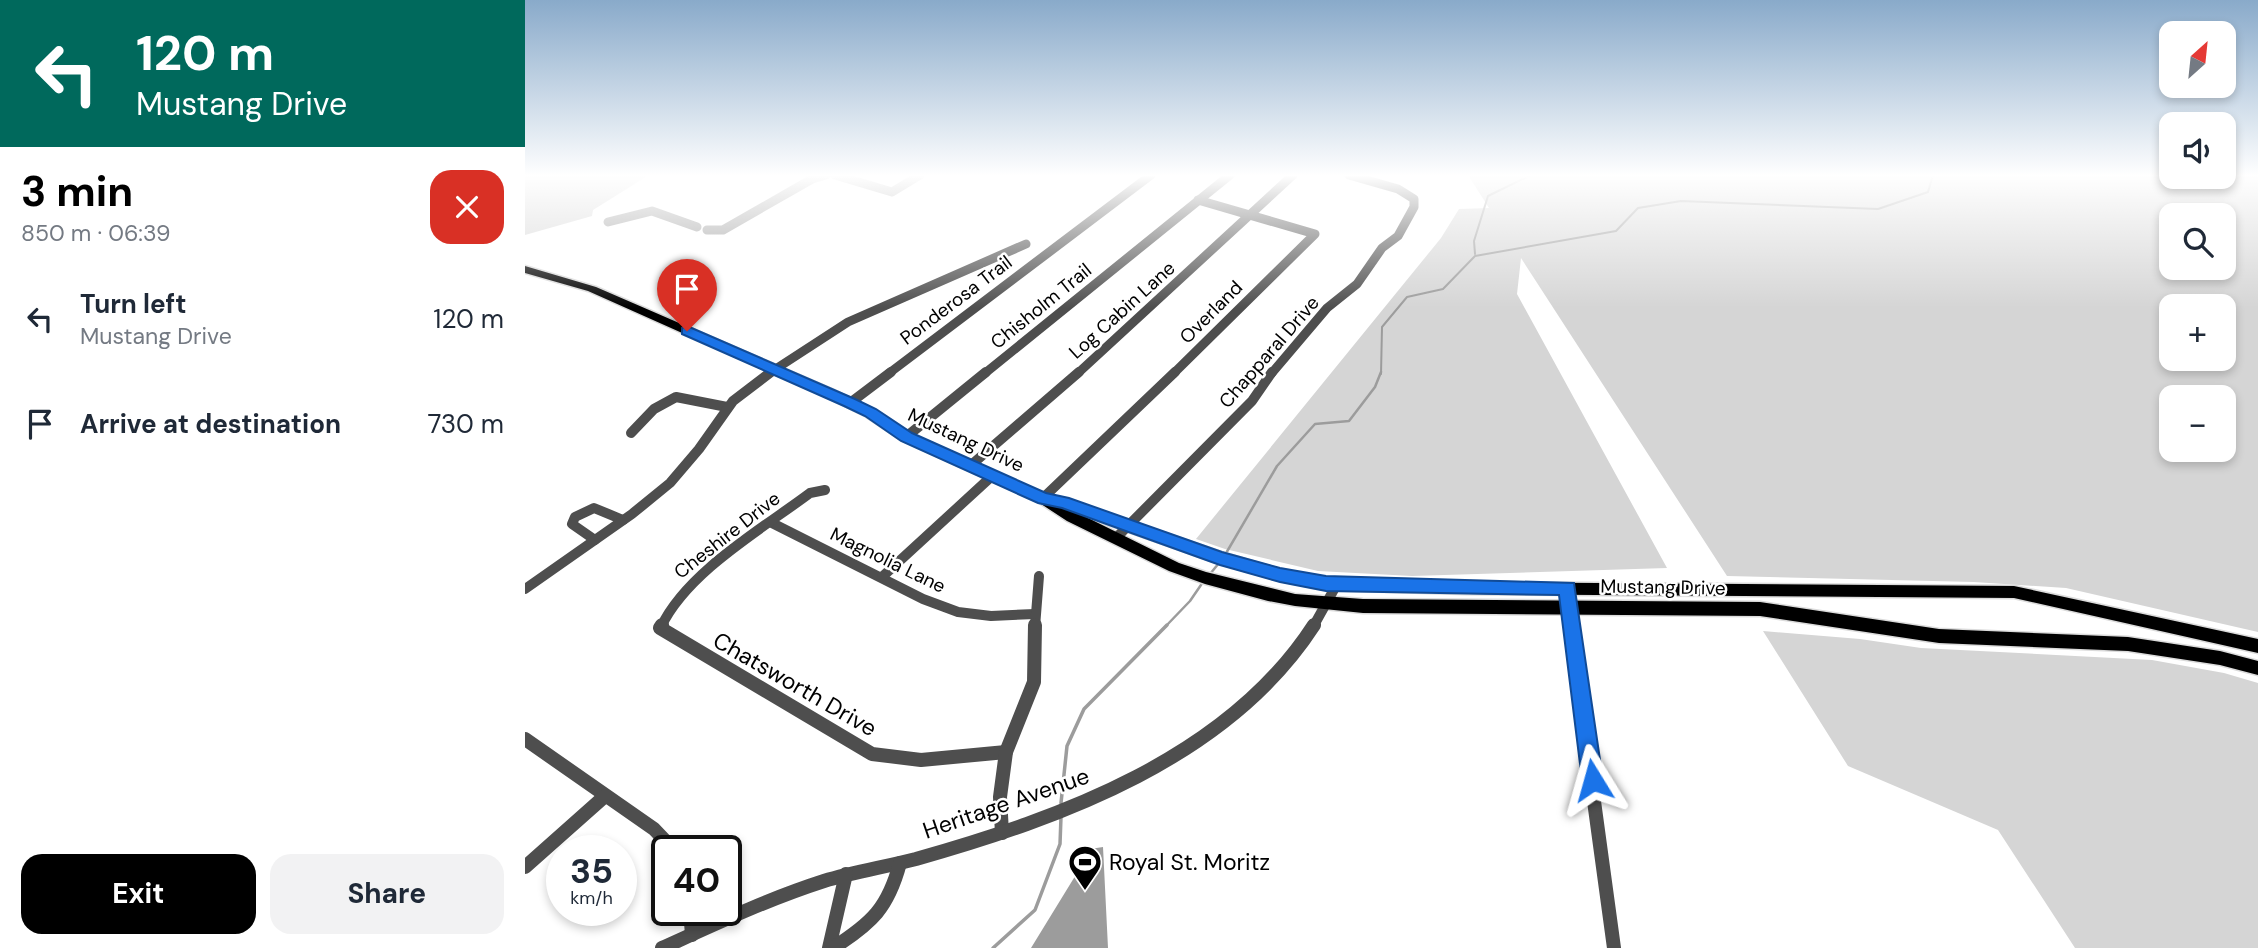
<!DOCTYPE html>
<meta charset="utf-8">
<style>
body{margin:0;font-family:"DM Sans",sans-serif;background:#f2f2f3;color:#1f2937;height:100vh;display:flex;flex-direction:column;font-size:26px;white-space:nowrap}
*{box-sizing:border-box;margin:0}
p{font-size:23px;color:#747a83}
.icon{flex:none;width:38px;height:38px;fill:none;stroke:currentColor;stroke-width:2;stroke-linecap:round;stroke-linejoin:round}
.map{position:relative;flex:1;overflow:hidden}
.sheet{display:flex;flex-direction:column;background:#fff;width:525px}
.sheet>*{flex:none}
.guide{background:#00695c;color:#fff;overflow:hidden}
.needle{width:46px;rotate:27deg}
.tools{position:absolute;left:1634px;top:21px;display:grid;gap:14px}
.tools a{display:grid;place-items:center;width:77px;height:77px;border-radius:14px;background:#fff;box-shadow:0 4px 10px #0003;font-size:35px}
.speed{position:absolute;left:21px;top:835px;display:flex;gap:14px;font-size:35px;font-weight:700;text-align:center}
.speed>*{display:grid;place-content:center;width:91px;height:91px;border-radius:50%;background:#fff;box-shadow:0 4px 10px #0003;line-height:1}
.speed small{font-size:18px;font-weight:400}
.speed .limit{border:4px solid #111;border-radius:10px;background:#fff;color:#111}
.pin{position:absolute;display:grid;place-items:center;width:60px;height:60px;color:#fff;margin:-72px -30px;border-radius:50% 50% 50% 0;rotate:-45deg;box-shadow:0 0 7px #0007}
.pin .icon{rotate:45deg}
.me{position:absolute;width:77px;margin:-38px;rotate:352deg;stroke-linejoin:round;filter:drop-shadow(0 0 5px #0008)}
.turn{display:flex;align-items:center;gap:24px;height:147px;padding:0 21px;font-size:32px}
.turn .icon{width:91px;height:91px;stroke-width:2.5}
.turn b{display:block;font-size:49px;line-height:60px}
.round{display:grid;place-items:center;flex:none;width:74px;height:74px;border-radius:21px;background:#f2f2f3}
.headline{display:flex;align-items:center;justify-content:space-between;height:119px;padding:0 21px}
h1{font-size:42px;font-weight:700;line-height:52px;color:#000}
.button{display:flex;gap:14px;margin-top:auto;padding:14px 21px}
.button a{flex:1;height:80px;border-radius:21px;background:#000;color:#fff;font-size:28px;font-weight:700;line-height:80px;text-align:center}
.button a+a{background:#f2f2f3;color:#1f2937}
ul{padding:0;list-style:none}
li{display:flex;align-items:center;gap:21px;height:105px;padding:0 21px}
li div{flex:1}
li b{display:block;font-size:26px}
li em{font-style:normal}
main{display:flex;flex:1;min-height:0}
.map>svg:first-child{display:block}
</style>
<main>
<section class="sheet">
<div class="guide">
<div class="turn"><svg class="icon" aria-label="left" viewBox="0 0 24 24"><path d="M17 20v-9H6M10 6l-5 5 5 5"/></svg><div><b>120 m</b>Mustang Drive</div></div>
</div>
<div class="headline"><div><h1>3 min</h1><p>850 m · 06:39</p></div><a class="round" style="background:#d93025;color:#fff"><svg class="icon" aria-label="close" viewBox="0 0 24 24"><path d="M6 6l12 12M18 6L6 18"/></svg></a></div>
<ul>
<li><svg class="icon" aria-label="left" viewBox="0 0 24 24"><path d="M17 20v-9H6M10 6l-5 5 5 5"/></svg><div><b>Turn left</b><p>Mustang Drive</p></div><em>120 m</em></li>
<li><svg class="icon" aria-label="arrive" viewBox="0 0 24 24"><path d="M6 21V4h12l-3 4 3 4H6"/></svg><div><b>Arrive at destination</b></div><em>730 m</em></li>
</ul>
<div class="button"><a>Exit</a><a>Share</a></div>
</section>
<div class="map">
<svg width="1733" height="948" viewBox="0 0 1733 948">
<rect width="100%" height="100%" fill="#fff"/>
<g fill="#d5d5d5" fill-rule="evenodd">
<path d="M 0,175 L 124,175 L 68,210 L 67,216 L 0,235 Z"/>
<path d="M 943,175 L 1733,175 L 1733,632 L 1541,588 L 1449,582 L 1202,576 L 996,258 L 992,294 L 1142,568 L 887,576 L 793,571 L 700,549 L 671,539 L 916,238 L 934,209 L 964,208 ZM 1699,215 L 1699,268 L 1647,268 L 1647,215 ZM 1699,306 L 1699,359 L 1647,359 L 1647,306 ZM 1699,397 L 1699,450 L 1647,450 L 1647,397 Z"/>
<path d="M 1238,631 L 1335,639 L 1396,648 L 1627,660 L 1699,673 L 1733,683 L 1733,948 L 1550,948 L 1473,830 L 1323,766 Z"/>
</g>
<path fill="#9c9c9c" d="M 578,847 L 583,948 L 506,948 L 552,873 L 559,875 L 565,849 Z"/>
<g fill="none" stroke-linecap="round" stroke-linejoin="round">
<g stroke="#9c9c9c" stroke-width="2">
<path d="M 950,254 L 949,241 L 963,196 L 1006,175"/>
<path d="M 856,374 L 857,327 L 882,297 L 918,289 L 950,256 L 1091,231 L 1113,208 L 1156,201 L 1353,209 L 1403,192 L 1408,175"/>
</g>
<g stroke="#9c9c9c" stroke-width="2.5">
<path d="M 700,555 L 752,466 L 790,424 L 824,421 L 850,387 L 856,372"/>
<path d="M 685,574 L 694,563"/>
<path d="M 640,627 L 665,601 L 678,582"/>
</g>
<g stroke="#9c9c9c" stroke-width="3.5">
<path d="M 536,803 L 542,746 L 559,709 L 642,625"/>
<path d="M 468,948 L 510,910 L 535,844 L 536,817"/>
</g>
<g stroke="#9c9c9c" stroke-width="9">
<path d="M 310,175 L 367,192 L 395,175"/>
<path d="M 83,222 L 127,211 L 172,227"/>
<path d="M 182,230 L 198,230 L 287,179 L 301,175"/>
</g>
<defs>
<path id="major" d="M 0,266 L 71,287 L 311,391 L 350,410 L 386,434 L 527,497 L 535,497 L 696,552 L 755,569 L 801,578 L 942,582 L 1489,586 L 1733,639 L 1733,653 L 1489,598 L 942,594 L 801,590 L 755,581 L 695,564 L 561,517 L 654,563 L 681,572 L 770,594 L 838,599 L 1235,602 L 1414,629 L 1603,637 L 1695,651 L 1733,661 L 1733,675 L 1695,665 L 1603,651 L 1414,643 L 1235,616 L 838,613 L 770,606 L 743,601 L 680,584 L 644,571 L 542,521 L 513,502 L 376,440 L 340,416 L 301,397 L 63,291 L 0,273 Z"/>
</defs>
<use href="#major" stroke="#dbdbdb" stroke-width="3"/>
<g stroke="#4e4e4e" stroke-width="9">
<path d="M 243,374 L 323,322 L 501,244"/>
<path d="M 363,374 L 626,175"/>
<path d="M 459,374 L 705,175"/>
<path d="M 552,374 L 768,175"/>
<path d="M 648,374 L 790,234 L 673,200"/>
<path d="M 746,374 L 802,308 L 832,284 L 857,248 L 873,236 L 889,207 L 889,199 L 873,189 L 824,175"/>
</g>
<g stroke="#4e4e4e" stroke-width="10">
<path d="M 325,403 L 366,372"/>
<path d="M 106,433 L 129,409 L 151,397 L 202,407"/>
<path d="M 381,437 L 461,372"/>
<path d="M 445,466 L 554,372"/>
<path d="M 518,498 L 650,372"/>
<path d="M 247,523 L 398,599 L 433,612 L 466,616 L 510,614"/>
<path d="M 591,538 L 727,401 L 747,372"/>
<path d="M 70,540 L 47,524 L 50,517 L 69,508 L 98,520"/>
<path d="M 357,577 L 467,476"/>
<path d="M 1043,588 L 1046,627"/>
<path d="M 0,589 L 107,514 L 145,483 L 174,449 L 208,401 L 246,372"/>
<path d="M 136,627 C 162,572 237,529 285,493 L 300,490"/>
<path d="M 510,627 L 514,576"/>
<path d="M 788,627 L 812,584"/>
</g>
<g stroke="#4e4e4e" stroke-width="14">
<path d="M 137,625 L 135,628 L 347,754 L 396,760 L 481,752"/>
<path d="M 1045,625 L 1089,948"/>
<path d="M 0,739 L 129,829 L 149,850"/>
<path d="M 477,833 L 475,797 L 481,752 L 509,682 L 510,625"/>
<path d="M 0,867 L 80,796"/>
<path d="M 165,910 L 167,935"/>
<path d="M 137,948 C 190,924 243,899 299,881 C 329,872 360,867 391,859 C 536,818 703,758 789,625"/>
<path d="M 304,948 L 321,874"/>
<path d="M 308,948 C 347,923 363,908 375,863"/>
</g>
<use href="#major" fill="#000" fill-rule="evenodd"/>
</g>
<linearGradient id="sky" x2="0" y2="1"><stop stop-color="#89aaca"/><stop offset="0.57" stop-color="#fff"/><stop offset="1" stop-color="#fff" stop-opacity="0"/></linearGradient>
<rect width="1733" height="308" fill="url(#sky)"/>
<path fill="#1a73e8" stroke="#114b97" stroke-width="2" d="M 162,326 L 330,399 L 351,409 L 387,433 L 521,493 L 544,498 L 697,552 L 755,568 L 801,576 L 1049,583 L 1078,780 L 1075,787 L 1068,790 L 1061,787 L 1057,780 L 1034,595 L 801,591 L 755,582 L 695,565 L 537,508 L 513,503 L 376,441 L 340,416 L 319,406 L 157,334 L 157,328 Z"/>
<defs>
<symbol id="stadium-pin" viewBox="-11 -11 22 30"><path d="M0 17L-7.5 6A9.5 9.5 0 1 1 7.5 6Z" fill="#000" stroke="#fff"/><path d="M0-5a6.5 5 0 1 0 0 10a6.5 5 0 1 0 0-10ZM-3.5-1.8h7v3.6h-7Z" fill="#fff"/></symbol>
</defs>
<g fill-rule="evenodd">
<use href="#stadium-pin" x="541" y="843" width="38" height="52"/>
</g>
<g text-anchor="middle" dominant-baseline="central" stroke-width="5" stroke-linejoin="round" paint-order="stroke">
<g font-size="19" fill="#000" stroke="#fff">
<text transform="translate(431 300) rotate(-37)">Ponderosa Trail</text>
<text transform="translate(516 306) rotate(-39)">Chisholm Trail</text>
<text transform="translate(597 310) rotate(-42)">Log Cabin Lane</text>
<text transform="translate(686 312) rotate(-45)">Overland</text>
<text transform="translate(744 352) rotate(-49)">Chapparal Drive</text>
<text transform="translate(441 440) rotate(25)">Mustang Drive</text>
<text transform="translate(202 535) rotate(-38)">Cheshire Drive</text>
<text transform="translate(363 560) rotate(26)">Magnolia Lane</text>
<text transform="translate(1138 587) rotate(1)">Mustang Drive</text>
</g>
<g font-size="23" fill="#000" stroke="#fff">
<text transform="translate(270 684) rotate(30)">Chatsworth Drive</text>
<text transform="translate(481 803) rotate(-19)">Heritage Avenue</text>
</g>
<g font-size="23" fill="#000" stroke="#fff" text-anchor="start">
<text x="584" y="862">Royal St. Moritz</text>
</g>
</g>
</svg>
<div class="tools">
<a><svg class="needle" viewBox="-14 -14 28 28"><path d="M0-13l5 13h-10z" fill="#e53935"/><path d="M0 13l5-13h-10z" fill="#747a83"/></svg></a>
<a><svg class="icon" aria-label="sound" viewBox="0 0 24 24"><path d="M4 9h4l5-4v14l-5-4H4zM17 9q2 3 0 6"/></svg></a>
<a><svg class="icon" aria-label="search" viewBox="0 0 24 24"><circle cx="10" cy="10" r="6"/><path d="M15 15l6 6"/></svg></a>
<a>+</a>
<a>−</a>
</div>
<div class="speed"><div>35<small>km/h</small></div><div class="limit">40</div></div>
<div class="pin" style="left:162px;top:331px;background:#d93025"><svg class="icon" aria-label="arrive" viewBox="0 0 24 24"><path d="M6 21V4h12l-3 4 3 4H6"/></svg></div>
<svg class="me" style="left:1068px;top:780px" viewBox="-20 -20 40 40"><path d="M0-17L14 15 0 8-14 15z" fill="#1a73e8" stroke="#fff" stroke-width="4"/></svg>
</div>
</main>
